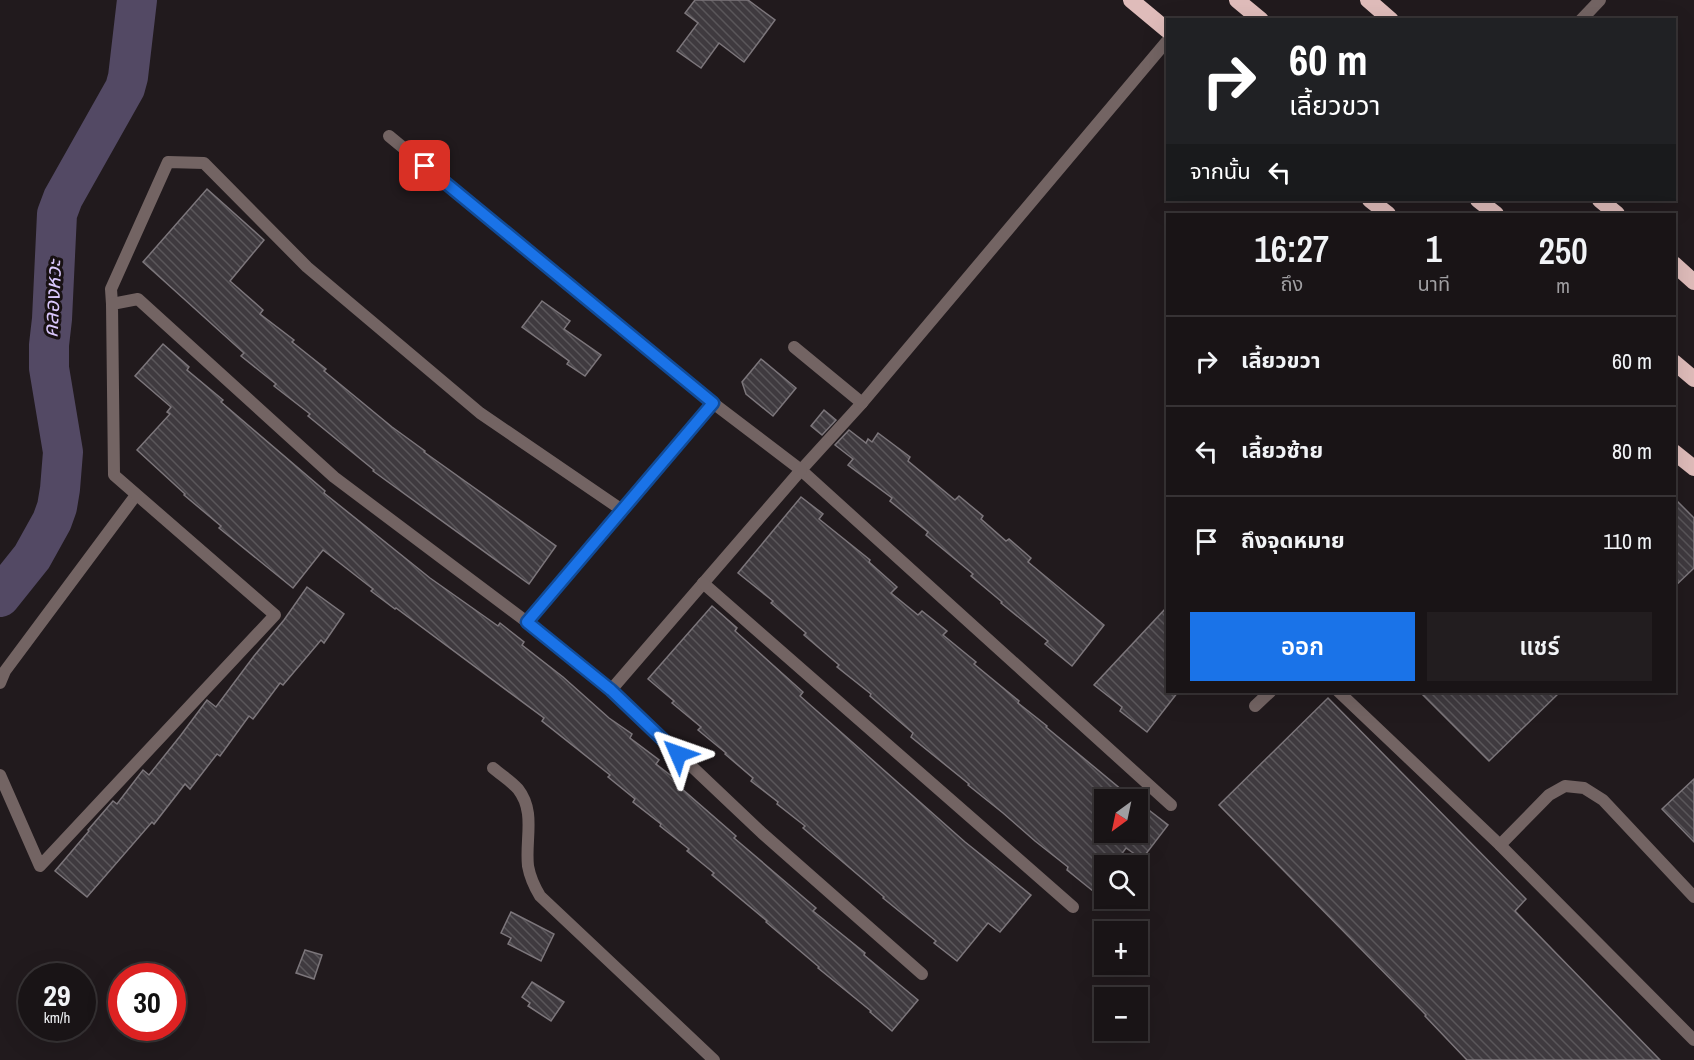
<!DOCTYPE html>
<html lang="th">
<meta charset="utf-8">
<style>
body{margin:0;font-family:"Archivo Narrow","Noto Sans Thai",sans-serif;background:#221d1f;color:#f1f3f6;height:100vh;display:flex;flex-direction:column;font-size:22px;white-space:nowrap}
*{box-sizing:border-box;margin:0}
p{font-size:20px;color:#9f9ea1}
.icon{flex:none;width:33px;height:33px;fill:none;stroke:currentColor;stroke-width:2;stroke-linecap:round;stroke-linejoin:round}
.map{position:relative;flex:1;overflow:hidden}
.sheet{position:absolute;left:1166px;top:213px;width:510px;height:480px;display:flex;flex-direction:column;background:#191416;border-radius:0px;box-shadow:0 6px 24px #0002,0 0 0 2px #373335}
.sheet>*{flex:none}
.top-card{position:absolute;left:1166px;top:18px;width:510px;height:183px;border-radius:0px;box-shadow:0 6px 24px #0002,0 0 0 2px #373335;background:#202124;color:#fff;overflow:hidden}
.needle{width:39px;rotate:213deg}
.controls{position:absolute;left:1094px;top:789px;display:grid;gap:12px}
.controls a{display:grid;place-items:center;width:54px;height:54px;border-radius:0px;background:#191416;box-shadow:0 6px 24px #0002,0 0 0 2px #373335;font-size:30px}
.speed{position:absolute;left:18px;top:963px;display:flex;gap:12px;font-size:30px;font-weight:700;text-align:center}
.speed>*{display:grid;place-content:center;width:78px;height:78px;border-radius:50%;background:#191416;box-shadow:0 6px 24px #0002,0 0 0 2px #373335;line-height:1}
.speed small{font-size:15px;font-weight:400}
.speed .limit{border:9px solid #d22;background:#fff;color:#111}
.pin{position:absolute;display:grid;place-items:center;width:51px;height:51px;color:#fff;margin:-26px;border-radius:12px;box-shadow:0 3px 9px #0006}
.me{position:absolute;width:66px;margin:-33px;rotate:313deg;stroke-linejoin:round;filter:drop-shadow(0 0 4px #0008)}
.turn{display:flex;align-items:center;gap:21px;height:126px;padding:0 24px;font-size:27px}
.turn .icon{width:78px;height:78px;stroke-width:2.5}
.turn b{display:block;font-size:42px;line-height:51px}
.then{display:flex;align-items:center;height:57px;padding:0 24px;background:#0003;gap:12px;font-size:22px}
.eta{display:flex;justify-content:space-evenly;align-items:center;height:102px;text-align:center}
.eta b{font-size:36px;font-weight:600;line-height:42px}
.cta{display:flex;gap:12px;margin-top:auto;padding:12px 24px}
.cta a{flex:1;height:69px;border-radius:0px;background:#1a73e8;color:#fff;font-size:24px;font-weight:600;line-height:69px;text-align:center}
.cta a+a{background:#221d1f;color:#f1f3f6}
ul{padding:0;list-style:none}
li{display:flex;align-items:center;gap:18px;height:90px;padding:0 24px;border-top:2px solid #373335}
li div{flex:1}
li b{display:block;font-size:22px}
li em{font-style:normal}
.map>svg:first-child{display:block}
</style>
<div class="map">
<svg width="1694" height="1060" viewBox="0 0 1694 1060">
<defs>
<pattern id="building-back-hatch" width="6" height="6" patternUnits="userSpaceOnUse" patternTransform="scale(1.5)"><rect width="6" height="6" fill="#3f3a3f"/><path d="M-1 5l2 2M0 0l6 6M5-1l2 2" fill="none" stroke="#5a565a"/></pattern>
</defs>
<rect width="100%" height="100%" fill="#211a1d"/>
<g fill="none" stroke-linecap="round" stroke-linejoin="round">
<path stroke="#534964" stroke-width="40" d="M 0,597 L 32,557 L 52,521 L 57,507 L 60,489 L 63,452 L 49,368 L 49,345 L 52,319 L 57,214 L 63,198 L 125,88 L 128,77 L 137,0"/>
</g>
<g fill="url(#building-back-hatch)" stroke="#7c767b" stroke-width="1.5">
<path d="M 695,0 L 748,0 L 775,20 L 744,62 L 719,43 L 701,68 L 677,51 L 698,23 L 685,13 Z"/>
<path d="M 207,189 L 264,240 L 230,281 L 263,310 L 260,314 L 294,340 L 292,342 L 326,369 L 324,371 L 392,427 L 425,451 L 424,452 L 556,546 L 529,584 L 373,471 L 374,470 L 308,416 L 310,414 L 274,386 L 276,384 L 241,356 L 244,353 L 143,262 Z"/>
<path d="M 542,301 L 570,321 L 564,329 L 601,355 L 585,376 L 567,364 L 569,361 L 522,327 Z"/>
<path d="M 163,344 L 189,367 L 187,370 L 223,400 L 221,402 L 325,491 L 324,493 L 430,578 L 498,626 L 500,623 L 524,642 L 522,645 L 563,677 L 609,718 L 632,734 L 630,738 L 659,760 L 656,764 L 683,785 L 681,788 L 736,836 L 734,838 L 816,908 L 813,911 L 865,953 L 864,955 L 918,1000 L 892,1031 L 870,1012 L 871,1011 L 818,968 L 819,967 L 766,922 L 767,921 L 712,875 L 714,873 L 687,851 L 689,849 L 660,826 L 661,824 L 633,802 L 635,799 L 608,777 L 610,775 L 542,721 L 544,718 L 396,608 L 395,609 L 371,591 L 373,589 L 323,550 L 293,588 L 219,528 L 221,526 L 184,495 L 185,494 L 137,450 L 170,414 L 167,412 L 171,407 L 135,376 Z"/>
<path d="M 761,359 L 796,388 L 773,416 L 746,394 L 742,382 Z"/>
<path d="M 824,410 L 836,420 L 822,435 L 811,426 Z"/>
<path d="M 849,430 L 866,443 L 868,439 L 872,442 L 878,433 L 910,457 L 908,461 L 955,500 L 959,496 L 983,516 L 981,519 L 1006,541 L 1009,539 L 1031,558 L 1028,562 L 1104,625 L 1072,666 L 1045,644 L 1048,641 L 1001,603 L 1002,602 L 971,576 L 973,574 L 926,535 L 928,532 L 890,501 L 892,498 L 848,465 L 853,459 L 835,445 Z"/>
<path d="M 801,497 L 823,514 L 819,519 L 870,560 L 869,562 L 897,587 L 891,593 L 918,615 L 922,611 L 947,631 L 943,635 L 976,662 L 974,664 L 1019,701 L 1018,703 L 1047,726 L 1046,727 L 1134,800 L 1104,800 L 1104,832 L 1137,832 L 1137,801 L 1168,825 L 1142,859 L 1126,848 L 1113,866 L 1104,866 L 1104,877 L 1093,891 L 1067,870 L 1068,867 L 1035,841 L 1003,813 L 968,785 L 969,784 L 911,737 L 913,733 L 870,696 L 871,694 L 837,667 L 839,665 L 804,635 L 806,633 L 771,603 L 773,601 L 738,573 Z"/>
<path d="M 1674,498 L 1694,518 L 1694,568 L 1674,587 Z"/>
<path d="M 307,587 L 344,614 L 324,643 L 321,640 L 283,685 L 280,683 L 253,719 L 249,716 L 220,756 L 217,754 L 190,789 L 185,784 L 154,824 L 152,822 L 87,897 L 55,871 L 89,831 L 88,830 L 113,801 L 117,804 L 143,770 L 149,775 L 181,735 L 207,700 L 216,707 L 254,656 L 284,620 Z"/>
<path d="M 712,606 L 737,628 L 735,631 L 803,692 L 800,696 L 965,842 L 1031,895 L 1000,932 L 988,923 L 957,961 L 934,943 L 936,941 L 883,898 L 884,897 L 803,828 L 805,826 L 777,804 L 778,802 L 751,781 L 753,778 L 725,754 L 726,753 L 698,730 L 701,727 L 672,703 L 674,701 L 648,679 Z"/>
<path d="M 1167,607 L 1167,692 L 1178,692 L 1147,732 L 1120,711 L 1122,707 L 1094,685 Z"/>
<path d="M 1420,692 L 1560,692 L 1489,761 Z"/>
<path d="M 1328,698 L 1526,899 L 1515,911 L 1660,1060 L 1467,1060 L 1425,1016 L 1426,1015 L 1219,805 Z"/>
<path d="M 1694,779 L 1694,842 L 1662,809 Z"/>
<path d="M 511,912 L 554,934 L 541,961 L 508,944 L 511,938 L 501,933 Z"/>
<path d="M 305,950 L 322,955 L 314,979 L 296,973 Z"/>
<path d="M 532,982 L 564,1002 L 551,1021 L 528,1006 L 530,1003 L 522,997 Z"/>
</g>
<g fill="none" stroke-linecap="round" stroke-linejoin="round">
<g stroke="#736463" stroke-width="12">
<path d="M 1339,692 L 1500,845 L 1694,1040"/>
<path d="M 1255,706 L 1270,692"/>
<path d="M 1500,845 L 1549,795 L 1565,786 L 1584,788 L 1603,800 L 1694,897"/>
</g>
<g stroke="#736463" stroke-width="12">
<path d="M 1581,20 L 1600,0"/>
<path d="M 1167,41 L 862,403 L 801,470 L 1171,805"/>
<path d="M 389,136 L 713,403 L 801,470 L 611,690"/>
<path d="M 112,304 L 111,289 L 168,162 L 204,163 L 307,267 L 480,413 L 622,510"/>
<path d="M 794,347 L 862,403"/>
<path d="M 713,403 L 527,622 L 611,690 L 762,833 L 922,974"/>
<path d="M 703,583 L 1073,907"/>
<path d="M 0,683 L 5,671 L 136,495"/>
<path d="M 493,768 C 501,775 511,781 518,789 C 536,812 525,839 528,866 C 530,877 534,886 540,896 L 714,1060"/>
<path d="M 0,775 L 40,866 L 275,615 L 114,475 L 112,304 L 138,299 L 334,477 L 527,622"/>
</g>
<g stroke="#dfbcba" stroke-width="16">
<path d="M 1131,0 L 1167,30"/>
<path d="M 1237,0 L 1261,20"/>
<path d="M 1368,0 L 1391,20"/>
<path d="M 1370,200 L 1388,214"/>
<path d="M 1478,200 L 1496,214"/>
<path d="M 1600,200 L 1617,214"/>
<path d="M 1674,264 L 1694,282"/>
<path d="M 1674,362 L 1694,379"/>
<path d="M 1674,452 L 1694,468"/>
</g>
</g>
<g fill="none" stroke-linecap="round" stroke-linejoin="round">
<defs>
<path id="route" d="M 425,166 L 713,403 L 527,622 L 611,690 L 678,754"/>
</defs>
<use href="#route" stroke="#114b97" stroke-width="15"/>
<use href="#route" stroke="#1a73e8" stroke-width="10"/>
</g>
<g text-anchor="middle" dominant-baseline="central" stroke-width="6" stroke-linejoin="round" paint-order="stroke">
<g font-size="21" font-style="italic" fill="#d9c7fc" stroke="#181113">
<text transform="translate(52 299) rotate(-87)">คลองหวะ</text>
</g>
</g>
</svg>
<div class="controls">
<a><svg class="needle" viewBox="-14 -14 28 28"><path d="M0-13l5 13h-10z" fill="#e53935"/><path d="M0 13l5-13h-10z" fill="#9f9ea1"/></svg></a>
<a><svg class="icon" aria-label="search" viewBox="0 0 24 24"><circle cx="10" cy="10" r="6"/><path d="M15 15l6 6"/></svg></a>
<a>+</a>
<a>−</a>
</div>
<div class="speed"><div>29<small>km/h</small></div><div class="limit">30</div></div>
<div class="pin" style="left:425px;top:166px;background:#d93025"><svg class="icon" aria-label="arrive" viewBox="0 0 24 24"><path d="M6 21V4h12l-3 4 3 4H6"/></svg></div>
<svg class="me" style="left:678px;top:754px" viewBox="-20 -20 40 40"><path d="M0-17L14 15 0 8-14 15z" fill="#1a73e8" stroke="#fff" stroke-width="4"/></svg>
<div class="top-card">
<div class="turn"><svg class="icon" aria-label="right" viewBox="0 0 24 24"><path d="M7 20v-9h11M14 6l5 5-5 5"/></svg><div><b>60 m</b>เลี้ยวขวา</div></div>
<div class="then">จากนั้น<svg class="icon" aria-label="left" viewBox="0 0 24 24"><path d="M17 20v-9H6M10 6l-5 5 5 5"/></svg></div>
</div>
<section class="sheet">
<div class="eta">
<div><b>16:27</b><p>ถึง</p></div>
<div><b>1</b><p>นาที</p></div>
<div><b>250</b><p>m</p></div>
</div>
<ul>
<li><svg class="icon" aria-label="right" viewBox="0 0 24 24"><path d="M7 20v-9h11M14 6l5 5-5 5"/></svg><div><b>เลี้ยวขวา</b></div><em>60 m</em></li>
<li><svg class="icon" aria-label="left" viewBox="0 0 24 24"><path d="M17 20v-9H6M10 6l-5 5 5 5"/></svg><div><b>เลี้ยวซ้าย</b></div><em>80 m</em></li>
<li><svg class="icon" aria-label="arrive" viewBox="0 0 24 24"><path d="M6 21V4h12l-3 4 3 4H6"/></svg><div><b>ถึงจุดหมาย</b></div><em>110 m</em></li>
</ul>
<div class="cta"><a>ออก</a><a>แชร์</a></div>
</section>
</div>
